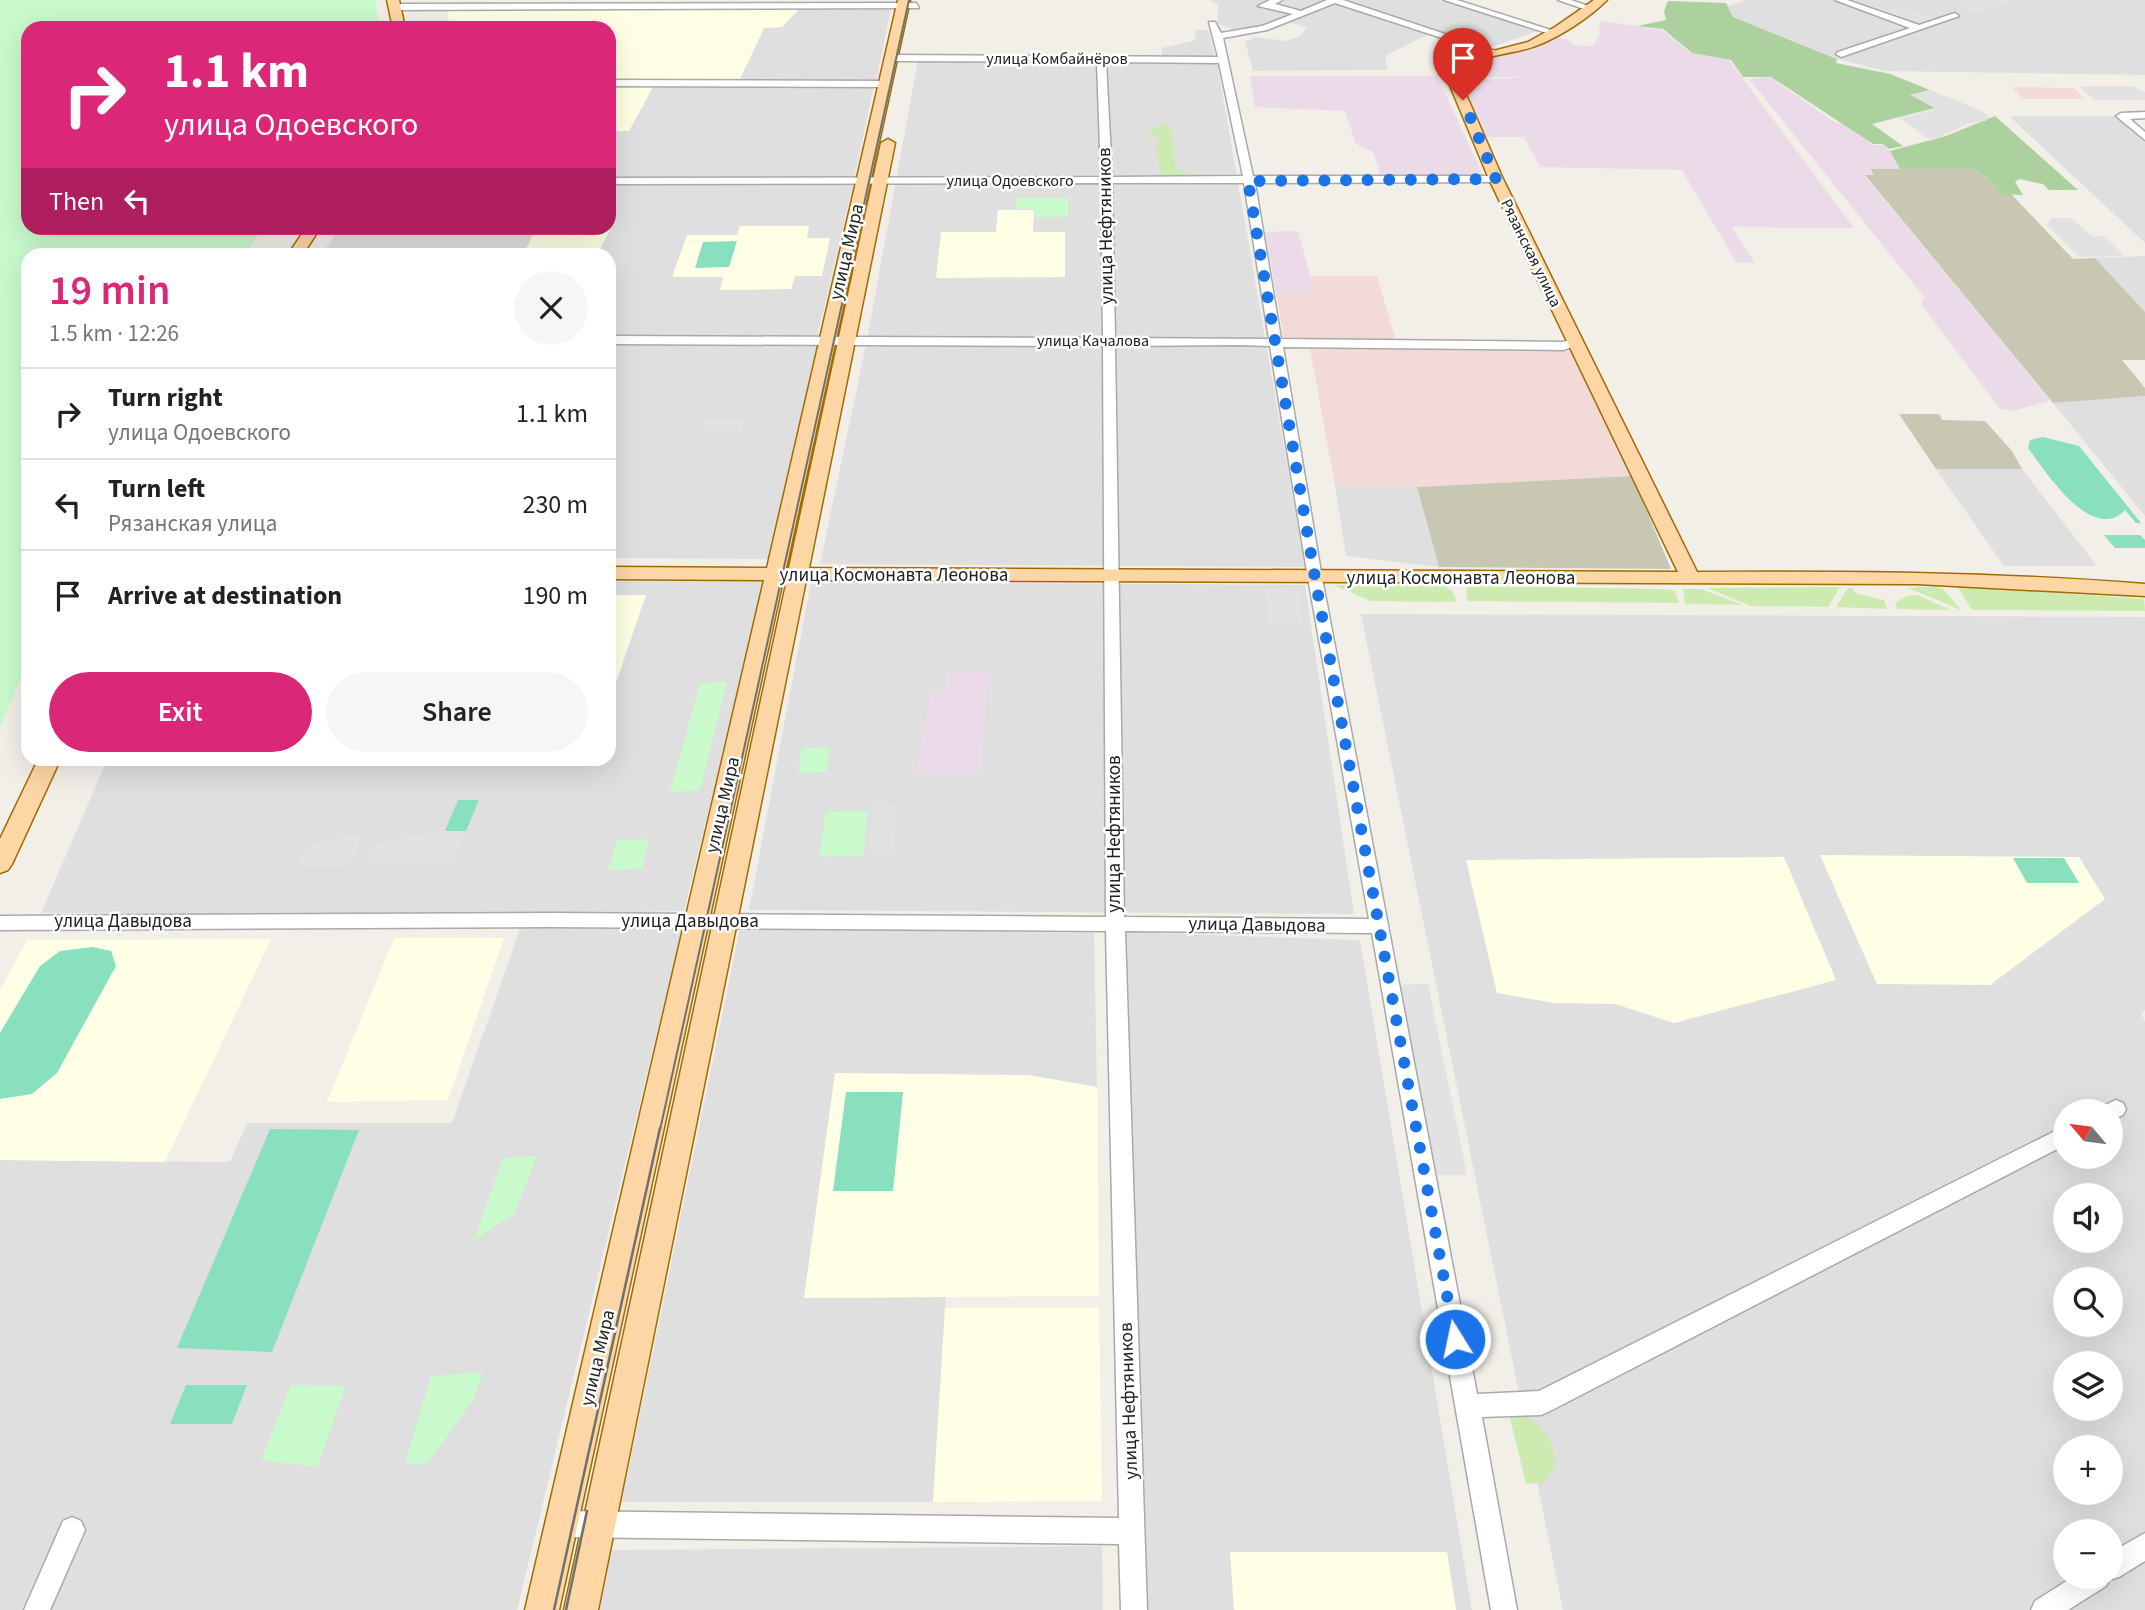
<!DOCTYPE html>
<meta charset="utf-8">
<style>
body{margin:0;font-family:"Source Sans 3",sans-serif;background:#f6f6f6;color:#222;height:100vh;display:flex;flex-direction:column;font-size:26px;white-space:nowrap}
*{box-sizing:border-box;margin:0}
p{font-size:23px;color:#767676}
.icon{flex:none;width:38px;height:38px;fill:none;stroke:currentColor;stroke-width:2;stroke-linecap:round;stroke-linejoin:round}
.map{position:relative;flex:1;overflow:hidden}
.sheet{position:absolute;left:21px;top:248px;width:595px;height:518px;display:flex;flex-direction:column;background:#fff;border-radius:21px;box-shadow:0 7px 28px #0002}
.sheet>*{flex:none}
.hud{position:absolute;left:21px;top:21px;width:595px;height:214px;border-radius:21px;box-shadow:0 7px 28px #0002;background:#db2777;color:#fff;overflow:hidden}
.needle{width:46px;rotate:299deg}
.tools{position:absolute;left:2053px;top:1099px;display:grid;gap:14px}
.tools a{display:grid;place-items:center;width:70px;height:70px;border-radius:50%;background:#fff;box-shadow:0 7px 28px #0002;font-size:35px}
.pin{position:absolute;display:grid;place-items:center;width:60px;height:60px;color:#fff;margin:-72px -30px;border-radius:50% 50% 50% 0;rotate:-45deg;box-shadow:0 0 7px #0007}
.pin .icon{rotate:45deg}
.me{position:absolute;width:77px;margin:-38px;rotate:350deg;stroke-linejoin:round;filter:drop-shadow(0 0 5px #0008)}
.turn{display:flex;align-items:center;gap:24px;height:147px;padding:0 28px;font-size:32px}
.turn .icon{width:91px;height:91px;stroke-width:2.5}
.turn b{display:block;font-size:49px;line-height:60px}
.then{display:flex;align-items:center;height:66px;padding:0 28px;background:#0003;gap:14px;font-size:26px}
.round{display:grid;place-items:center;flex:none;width:74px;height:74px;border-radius:37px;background:#f6f6f6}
.summary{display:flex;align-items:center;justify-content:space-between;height:119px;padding:0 28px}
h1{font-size:42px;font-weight:600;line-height:52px;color:#db2777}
.button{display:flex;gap:14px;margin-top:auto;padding:14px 28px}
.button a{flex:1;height:80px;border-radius:42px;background:#db2777;color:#fff;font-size:28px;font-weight:600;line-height:80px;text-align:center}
.button a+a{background:#f6f6f6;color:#222}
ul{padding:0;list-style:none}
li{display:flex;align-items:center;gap:21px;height:91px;padding:0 28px;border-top:2px solid #e0e0e0}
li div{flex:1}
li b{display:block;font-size:26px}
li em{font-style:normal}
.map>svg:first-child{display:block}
</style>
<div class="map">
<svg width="2145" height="1610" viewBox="0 0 2145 1610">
<rect width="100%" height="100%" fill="#f2efe9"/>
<g fill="#e0dfdf" fill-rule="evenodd">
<path d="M 1209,0 L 1332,0 L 1240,32 L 1218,24 L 1218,5 Z"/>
<path d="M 1349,0 L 1461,0 L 1456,2 L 1543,29 L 1489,48 L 1345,2 Z"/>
<path d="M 1746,0 L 2145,0 L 2145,75 L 1885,71 L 1841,60 L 1733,17 L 1728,6 Z"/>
<path d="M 1336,2 L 1431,33 L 1385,56 L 1388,70 L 1253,71 L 1245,41 L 1256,37 L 1286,41 L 1300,36 L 1307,28 L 1287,21 Z"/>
<path d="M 799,9 L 891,10 L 876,81 L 739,81 L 764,28 L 782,27 Z"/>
<path d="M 1194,30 L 1208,30 L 1215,57 L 1162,58 L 1162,48 L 1196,40 Z"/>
<path d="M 918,60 L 1217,62 L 1305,567 L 820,564 L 866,345 Z"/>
<path d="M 609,85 L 874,86 L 854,179 L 609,178 Z"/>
<path d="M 2009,116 L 2114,116 L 2145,143 L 2145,243 Z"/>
<path d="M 609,184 L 853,185 L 817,337 L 609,337 L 609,256 L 320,256 L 340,228 L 609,228 Z"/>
<path d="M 2145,256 L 2145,312 L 2095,258 Z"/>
<path d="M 609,344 L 823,344 L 774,559 L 609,558 Z"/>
<path d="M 2145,396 L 2145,516 L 2053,403 Z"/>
<path d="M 1936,469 L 2022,469 L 2097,566 L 2004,566 Z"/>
<path d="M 1335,486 L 1417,487 L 1439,567 L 1346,556 Z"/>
<path d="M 609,579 L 764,581 L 684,911 L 387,916 L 41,913 L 107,760 L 609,760 Z"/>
<path d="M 811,582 L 1305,585 L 1354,914 L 749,910 Z"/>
<path d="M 1361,614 L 2145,617 L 2145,1010 L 2141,1013 L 2145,1022 L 2145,1610 L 1563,1610 ZM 2065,1111 L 2110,1111 L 2110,1157 L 2065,1157 ZM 2065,1195 L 2110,1195 L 2110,1241 L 2065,1241 ZM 2065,1279 L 2110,1279 L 2110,1325 L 2065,1325 ZM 2065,1363 L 2110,1363 L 2110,1409 L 2065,1409 ZM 2065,1447 L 2110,1447 L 2110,1493 L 2065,1493 ZM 2065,1531 L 2110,1531 L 2110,1577 L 2065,1577 Z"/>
<path d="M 683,925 L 517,1610 L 0,1610 L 0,1160 L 230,1162 L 247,1123 L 452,1123 L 521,926 Z"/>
<path d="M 740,928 L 1094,933 L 1097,1087 L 1028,1075 L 804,1298 L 946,1297 L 933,1502 L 622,1502 Z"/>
<path d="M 1125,932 L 1360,940 L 1472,1610 L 1142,1610 Z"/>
<path d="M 1102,1546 L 1103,1610 L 600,1610 L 612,1550 Z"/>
</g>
<g fill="#f2dad9">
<path d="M 2012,87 L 2074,88 L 2085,99 L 2023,99 Z"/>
<path d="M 1310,276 L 1377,276 L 1395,338 L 1391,341 L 1284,338 L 1276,293 L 1315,293 Z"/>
<path d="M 1310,349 L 1572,349 L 1632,476 L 1417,487 L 1335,486 Z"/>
</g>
<g fill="#ebdbe8">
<path d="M 1602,21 L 1662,30 L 1691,53 L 1729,60 L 1854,228 L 1732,227 L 1755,263 L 1736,262 L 1682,170 L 1540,167 L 1524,137 L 1483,137 L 1464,80 L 1529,77 L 1465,77 L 1463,69 L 1483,59 L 1525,49 L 1552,36 L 1569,40 L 1574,45 L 1593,46 L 1600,35 L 1599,25 Z"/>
<path d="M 1250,76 L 1437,76 L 1484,177 L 1381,176 L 1373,152 L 1356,144 L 1345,111 L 1255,107 Z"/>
<path d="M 1770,77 L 1836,123 L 1847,125 L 1872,145 L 1884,145 L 1898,159 L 1900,169 L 1872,169 L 1874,175 L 1865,176 L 2049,399 L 2048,401 L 2013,411 L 2000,409 L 1921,304 L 1925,298 L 1749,79 Z"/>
<path d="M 1298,231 L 1315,293 L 1276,293 L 1265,232 Z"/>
<path d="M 947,672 L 988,672 L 981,773 L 916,773 L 931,693 L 946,692 Z"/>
</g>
<g fill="#ffffe5">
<path d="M 447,9 L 799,9 L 782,27 L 764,28 L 739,81 L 609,81 L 609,28 L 450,28 Z"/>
<path d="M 653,87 L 629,131 L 609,131 L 609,88 Z"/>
<path d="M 998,210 L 1034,210 L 1033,232 L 1065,232 L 1065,277 L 936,278 L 941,232 L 996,232 Z"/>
<path d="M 740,226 L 809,226 L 807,238 L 830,238 L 822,276 L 795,276 L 791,289 L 720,290 L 723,277 L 672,277 L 687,235 L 737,235 Z"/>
<path d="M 535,230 L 610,230 L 597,255 L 523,255 Z"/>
<path d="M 609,595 L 646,595 L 609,703 Z"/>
<path d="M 1820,855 L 2079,857 L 2105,899 L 1990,985 L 1877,984 Z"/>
<path d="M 1784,857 L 1836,980 L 1674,1023 L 1615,1004 L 1555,1003 L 1497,993 L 1466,860 Z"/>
<path d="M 394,938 L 504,938 L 448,1100 L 327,1102 Z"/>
<path d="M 271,939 L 165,1162 L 0,1160 L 0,990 L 27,940 Z"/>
<path d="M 835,1073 L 1028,1075 L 1097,1087 L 1099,1296 L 804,1298 Z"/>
<path d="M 945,1308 L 1099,1308 L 1102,1501 L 933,1502 Z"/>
<path d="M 1230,1552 L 1447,1552 L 1456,1610 L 1234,1610 Z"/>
</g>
<g fill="#c7c7b4">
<path d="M 1871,169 L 1974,169 L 1989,179 L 2001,194 L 2011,194 L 2073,259 L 2095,258 L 2145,312 L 2145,360 L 2122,360 L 2145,388 L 2145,396 L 2053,403 L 1865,175 L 1874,175 Z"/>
<path d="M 1899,414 L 1939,414 L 1942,420 L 1985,421 L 2012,451 L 2022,469 L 1936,469 Z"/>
<path d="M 1632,476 L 1671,569 L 1439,567 L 1417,487 Z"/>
</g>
<g fill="#cdebb0">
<path d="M 1162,124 L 1170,125 L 1176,168 L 1189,174 L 1188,177 L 1162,177 L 1156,148 L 1158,137 L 1145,134 Z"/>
<path d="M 1333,585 L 1445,586 L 1452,591 L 1457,602 L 1371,601 Z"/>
<path d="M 1473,586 L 1663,589 L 1675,591 L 1679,603 L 1467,601 L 1466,588 Z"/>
<path d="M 1935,586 L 1943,589 L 1961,610 L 1908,588 Z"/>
<path d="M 1957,586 L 2144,599 L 2145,611 L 1972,610 Z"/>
<path d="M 1840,587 L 1828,607 L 1751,606 L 1707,588 Z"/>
<path d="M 1848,588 L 1853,588 L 1855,593 L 1884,600 L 1887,609 L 1836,607 Z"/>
<path d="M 1683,589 L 1701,589 L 1743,605 L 1685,604 Z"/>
<path d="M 1917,595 L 1951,610 L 1897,609 L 1895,603 L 1907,596 Z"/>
<path d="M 1518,1412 C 1544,1426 1551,1434 1556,1465 L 1544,1482 L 1526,1484 L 1509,1414 Z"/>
</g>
<g fill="#add19e">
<path d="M 1668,1 L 1726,3 L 1733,17 L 1837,59 L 1836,63 L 1890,74 L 1930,90 L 1911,95 L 1935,108 L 1872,124 L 1903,146 L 1889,149 L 1883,144 L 1873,144 L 1771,77 L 1743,77 L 1731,60 L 1692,53 L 1663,29 L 1637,26 L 1666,20 L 1664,11 Z"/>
<path d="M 1995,116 L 2078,190 L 2049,190 L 2043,184 L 2019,179 L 2015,182 L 2023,195 L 2001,194 L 1989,179 L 1974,169 L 1900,169 L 1890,151 L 1946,136 Z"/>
</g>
<g fill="#c8facc">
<path d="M 0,0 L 376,0 L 379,28 L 28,28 L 28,228 L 264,228 L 243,255 L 28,256 L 28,663 L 0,727 Z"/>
<path d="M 1016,198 L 1068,198 L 1068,217 L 1035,217 L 1035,209 L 1016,209 Z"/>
<path d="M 727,682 L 700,790 L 670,792 L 700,683 Z"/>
<path d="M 830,747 L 826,772 L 798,773 L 802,748 Z"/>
<path d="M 868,811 L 863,856 L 819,857 L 826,812 Z"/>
<path d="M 649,839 L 642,869 L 608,870 L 617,840 Z"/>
<path d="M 537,1156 L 514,1214 L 474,1240 L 503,1158 Z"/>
<path d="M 483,1372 L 473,1400 L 428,1463 L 405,1464 L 431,1376 Z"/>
<path d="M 291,1385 L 346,1386 L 317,1467 L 261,1460 Z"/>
</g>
<g fill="#88e0be">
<path d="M 737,241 L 729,267 L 695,268 L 703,242 Z"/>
<path d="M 2043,437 L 2079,446 L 2141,523 L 2136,523 L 2125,510 C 2092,545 2044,469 2028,448 L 2030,440 Z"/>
<path d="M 2104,535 L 2140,535 L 2145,540 L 2145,548 L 2115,548 Z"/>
<path d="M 458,800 L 479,800 L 466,831 L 445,831 Z"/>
<path d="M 2013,858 L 2064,858 L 2079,883 L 2027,883 Z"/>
<path d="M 93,947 L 111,951 L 116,966 L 57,1073 L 32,1094 L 0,1099 L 0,1033 L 40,966 L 60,951 Z"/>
<path d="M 846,1092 L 903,1092 L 893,1191 L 833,1191 Z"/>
<path d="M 270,1129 L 359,1130 L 272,1352 L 177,1348 Z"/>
<path d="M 186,1385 L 247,1385 L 232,1424 L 170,1424 Z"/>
</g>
<g fill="#e2e2e2">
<path d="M 1968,0 L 2015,0 L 1976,14 L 1964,10 L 1967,8 L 1957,3 Z"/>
<path d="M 1859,3 L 1882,9 L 1901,8 L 1938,20 L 1918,26 L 1856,4 Z"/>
<path d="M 2079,86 L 2132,86 L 2145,92 L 2145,100 L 2094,100 Z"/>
<path d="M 1930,90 L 1982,111 L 1988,116 L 1986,121 L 1970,123 L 1931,141 L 1900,118 L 1934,110 L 1932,105 L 1910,95 Z"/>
<path d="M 2051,218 L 2071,218 L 2092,236 L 2106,237 L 2124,256 L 2081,257 L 2076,254 L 2047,226 Z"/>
<path d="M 706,420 L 746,420 L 742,432 L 702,432 Z"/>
<path d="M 1265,588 L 1298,588 L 1304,625 L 1269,624 Z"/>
<path d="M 897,805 L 894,850 L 869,850 L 872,806 Z"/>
<path d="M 445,831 L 466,831 L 455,858 L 366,858 L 373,844 Z"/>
<path d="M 351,836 L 362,836 L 348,867 L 298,867 L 309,844 Z"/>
<path d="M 1428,984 L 1467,1175 L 1426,1175 L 1391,985 Z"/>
</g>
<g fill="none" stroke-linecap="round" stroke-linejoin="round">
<defs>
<g id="minor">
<path d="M 1270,0 L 1282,0 L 1275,4 L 1301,11 L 1327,0 L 1343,0 L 1502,53 L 1494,55 L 1335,3 L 1267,30 L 1223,38 L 1253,176 L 1496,176 L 1501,179 L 1496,182 L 1255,183 L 1281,339 L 1563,342 L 1576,338 L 1582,342 L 1564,350 L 1283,347 L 1322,578 L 1477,1394 L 1539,1391 L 2065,1126 L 2065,1145 L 1550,1411 L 1541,1415 L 1482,1417 L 1517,1610 L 1491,1610 L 1372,933 L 1125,931 L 1147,1610 L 1121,1610 L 1119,1544 L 561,1537 L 552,1533 L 548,1524 L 552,1515 L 561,1511 L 1119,1518 L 1106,931 L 552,927 L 0,930 L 0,916 L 552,913 L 1106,917 L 1103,346 L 609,344 L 609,336 L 1103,338 L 1101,183 L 609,184 L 609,178 L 1101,177 L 1097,62 L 891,61 L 886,58 L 891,55 L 1218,57 L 1209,22 L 1215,22 L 1221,33 L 1262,26 L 1293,14 L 1258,6 ZM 1106,62 L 1219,63 L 1243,176 L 1112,177 ZM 1112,183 L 1244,183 L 1269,339 L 1115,338 ZM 1240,345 L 1270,346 L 1308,578 L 1369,919 L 1124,917 L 1115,346 Z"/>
<path d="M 1444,0 L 1457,0 L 1557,32 L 1550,34 Z"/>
<path d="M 1558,0 L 1571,0 L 1594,8 L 1590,11 Z"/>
<path d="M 1835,0 L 1847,0 L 1919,25 L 1955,13 L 1959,16 L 1841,57 L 1836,54 L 1838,52 L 1910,28 Z"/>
<path d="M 916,3 L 919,8 L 395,10 L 391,7 L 395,4 Z"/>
<path d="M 609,80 L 885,81 L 890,84 L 885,87 L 609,86 Z"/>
<path d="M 2145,112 L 2145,118 L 2130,119 L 2145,132 L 2145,140 L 2116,116 L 2121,113 Z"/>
<path d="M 2116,1100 L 2123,1103 L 2126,1109 L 2123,1115 L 2110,1121 L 2110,1111 L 2100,1111 L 2103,1106 Z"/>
<path d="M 72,1517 L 81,1521 L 85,1530 L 50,1610 L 24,1610 L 63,1521 Z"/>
<path d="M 2145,1533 L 2145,1561 L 2119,1577 L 2109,1580 L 2106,1586 L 2068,1610 L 2031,1610 L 2035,1601 L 2073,1577 L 2110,1577 L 2110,1553 Z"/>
</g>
<g id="major">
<path d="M 387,0 L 399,0 L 405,28 L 393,28 Z"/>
<path d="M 898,0 L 910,0 L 786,568 L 789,568 L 881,143 L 888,139 L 895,143 L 809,568 L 1678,572 L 1489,179 L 1446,76 L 1462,59 L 1528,42 L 1555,27 L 1594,0 L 1607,0 C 1589,18 1561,36 1538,45 C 1513,56 1476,52 1458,76 L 1503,179 L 1697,572 C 1847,571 1996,572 2145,584 L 2145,596 L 1917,584 L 806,580 L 598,1610 L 564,1610 L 787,580 L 783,580 L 559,1610 L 525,1610 L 764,580 L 609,579 L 609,567 L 767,568 Z"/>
<path d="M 306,228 L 320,228 L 302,256 L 287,256 Z"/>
<path d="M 38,760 L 60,760 L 12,864 L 8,870 L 0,873 L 0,839 Z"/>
</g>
</defs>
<use href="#minor" stroke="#a9a9a9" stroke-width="3"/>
<use href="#major" stroke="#a06b00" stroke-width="3"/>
<use href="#minor" fill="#fff" fill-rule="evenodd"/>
<use href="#major" fill="#fcd6a4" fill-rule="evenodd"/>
<path stroke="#707070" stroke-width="2" d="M 660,1130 L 909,0"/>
<g stroke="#707070" stroke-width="2.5">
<path d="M 554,1610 L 660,1128"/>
<path d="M 566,1610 L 587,1511"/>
</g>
</g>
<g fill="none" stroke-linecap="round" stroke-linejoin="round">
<path stroke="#1a73e8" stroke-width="12" stroke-dasharray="0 21.6" d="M 1455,1339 L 1315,578 L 1248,181 L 1496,179 L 1463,100"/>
</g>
<g text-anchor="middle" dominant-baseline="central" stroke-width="5" stroke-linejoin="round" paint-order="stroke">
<g font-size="16" fill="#222" stroke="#fff">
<text x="1057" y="59">улица Комбайнёров</text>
<text x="1010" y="181">улица Одоевского</text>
<text transform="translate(1531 253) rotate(64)">Рязанская улица</text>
<text x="1093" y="341">улица Качалова</text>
</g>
<g font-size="19" fill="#222" stroke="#fff">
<text transform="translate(1106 226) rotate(-91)">улица Нефтяников</text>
<text transform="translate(847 252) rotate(-77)">улица Мира</text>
<text x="894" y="575">улица Космонавта Леонова</text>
<text x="1461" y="578">улица Космонавта Леонова</text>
<text transform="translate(723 805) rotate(-77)">улица Мира</text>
<text transform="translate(1114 834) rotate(-90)">улица Нефтяников</text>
<text x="123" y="921">улица Давыдова</text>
<text x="690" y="921">улица Давыдова</text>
<text transform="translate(1257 925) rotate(1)">улица Давыдова</text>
<text transform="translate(598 1358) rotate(-77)">улица Мира</text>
<text transform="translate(1129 1401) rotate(-92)">улица Нефтяников</text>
</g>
</g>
</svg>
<div class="tools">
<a><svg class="needle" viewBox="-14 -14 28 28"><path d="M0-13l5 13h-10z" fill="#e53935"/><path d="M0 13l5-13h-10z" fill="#767676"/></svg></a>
<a><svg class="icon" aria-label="sound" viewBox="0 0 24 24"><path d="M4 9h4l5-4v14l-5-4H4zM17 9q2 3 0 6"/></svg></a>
<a><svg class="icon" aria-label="search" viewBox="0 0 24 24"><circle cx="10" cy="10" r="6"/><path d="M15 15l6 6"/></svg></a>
<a><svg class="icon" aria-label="layers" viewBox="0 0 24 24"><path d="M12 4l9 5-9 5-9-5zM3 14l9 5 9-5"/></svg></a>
<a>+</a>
<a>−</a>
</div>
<div class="pin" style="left:1463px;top:100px;background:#d93025"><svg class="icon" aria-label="arrive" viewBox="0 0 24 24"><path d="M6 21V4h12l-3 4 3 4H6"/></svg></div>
<svg class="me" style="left:1455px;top:1339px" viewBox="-20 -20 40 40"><circle r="17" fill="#1a73e8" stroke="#fff" stroke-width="3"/><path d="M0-11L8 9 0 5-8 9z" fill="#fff"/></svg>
<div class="hud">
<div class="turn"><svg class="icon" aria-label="right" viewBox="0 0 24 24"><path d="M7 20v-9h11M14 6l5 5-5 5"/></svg><div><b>1.1 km</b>улица Одоевского</div></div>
<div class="then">Then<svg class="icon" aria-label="left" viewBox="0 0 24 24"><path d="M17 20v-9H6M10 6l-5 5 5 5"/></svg></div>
</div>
<section class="sheet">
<div class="summary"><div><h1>19 min</h1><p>1.5 km · 12:26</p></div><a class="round"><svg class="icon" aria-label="close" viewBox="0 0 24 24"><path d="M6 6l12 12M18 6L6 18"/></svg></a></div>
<ul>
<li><svg class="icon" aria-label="right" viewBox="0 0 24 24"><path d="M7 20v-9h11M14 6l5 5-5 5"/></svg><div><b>Turn right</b><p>улица Одоевского</p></div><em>1.1 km</em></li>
<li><svg class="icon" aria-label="left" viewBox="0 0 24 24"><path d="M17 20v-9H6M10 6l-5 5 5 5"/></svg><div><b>Turn left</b><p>Рязанская улица</p></div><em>230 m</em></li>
<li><svg class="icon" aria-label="arrive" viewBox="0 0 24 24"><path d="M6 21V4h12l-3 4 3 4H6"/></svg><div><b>Arrive at destination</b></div><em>190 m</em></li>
</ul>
<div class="button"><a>Exit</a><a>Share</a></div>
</section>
</div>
